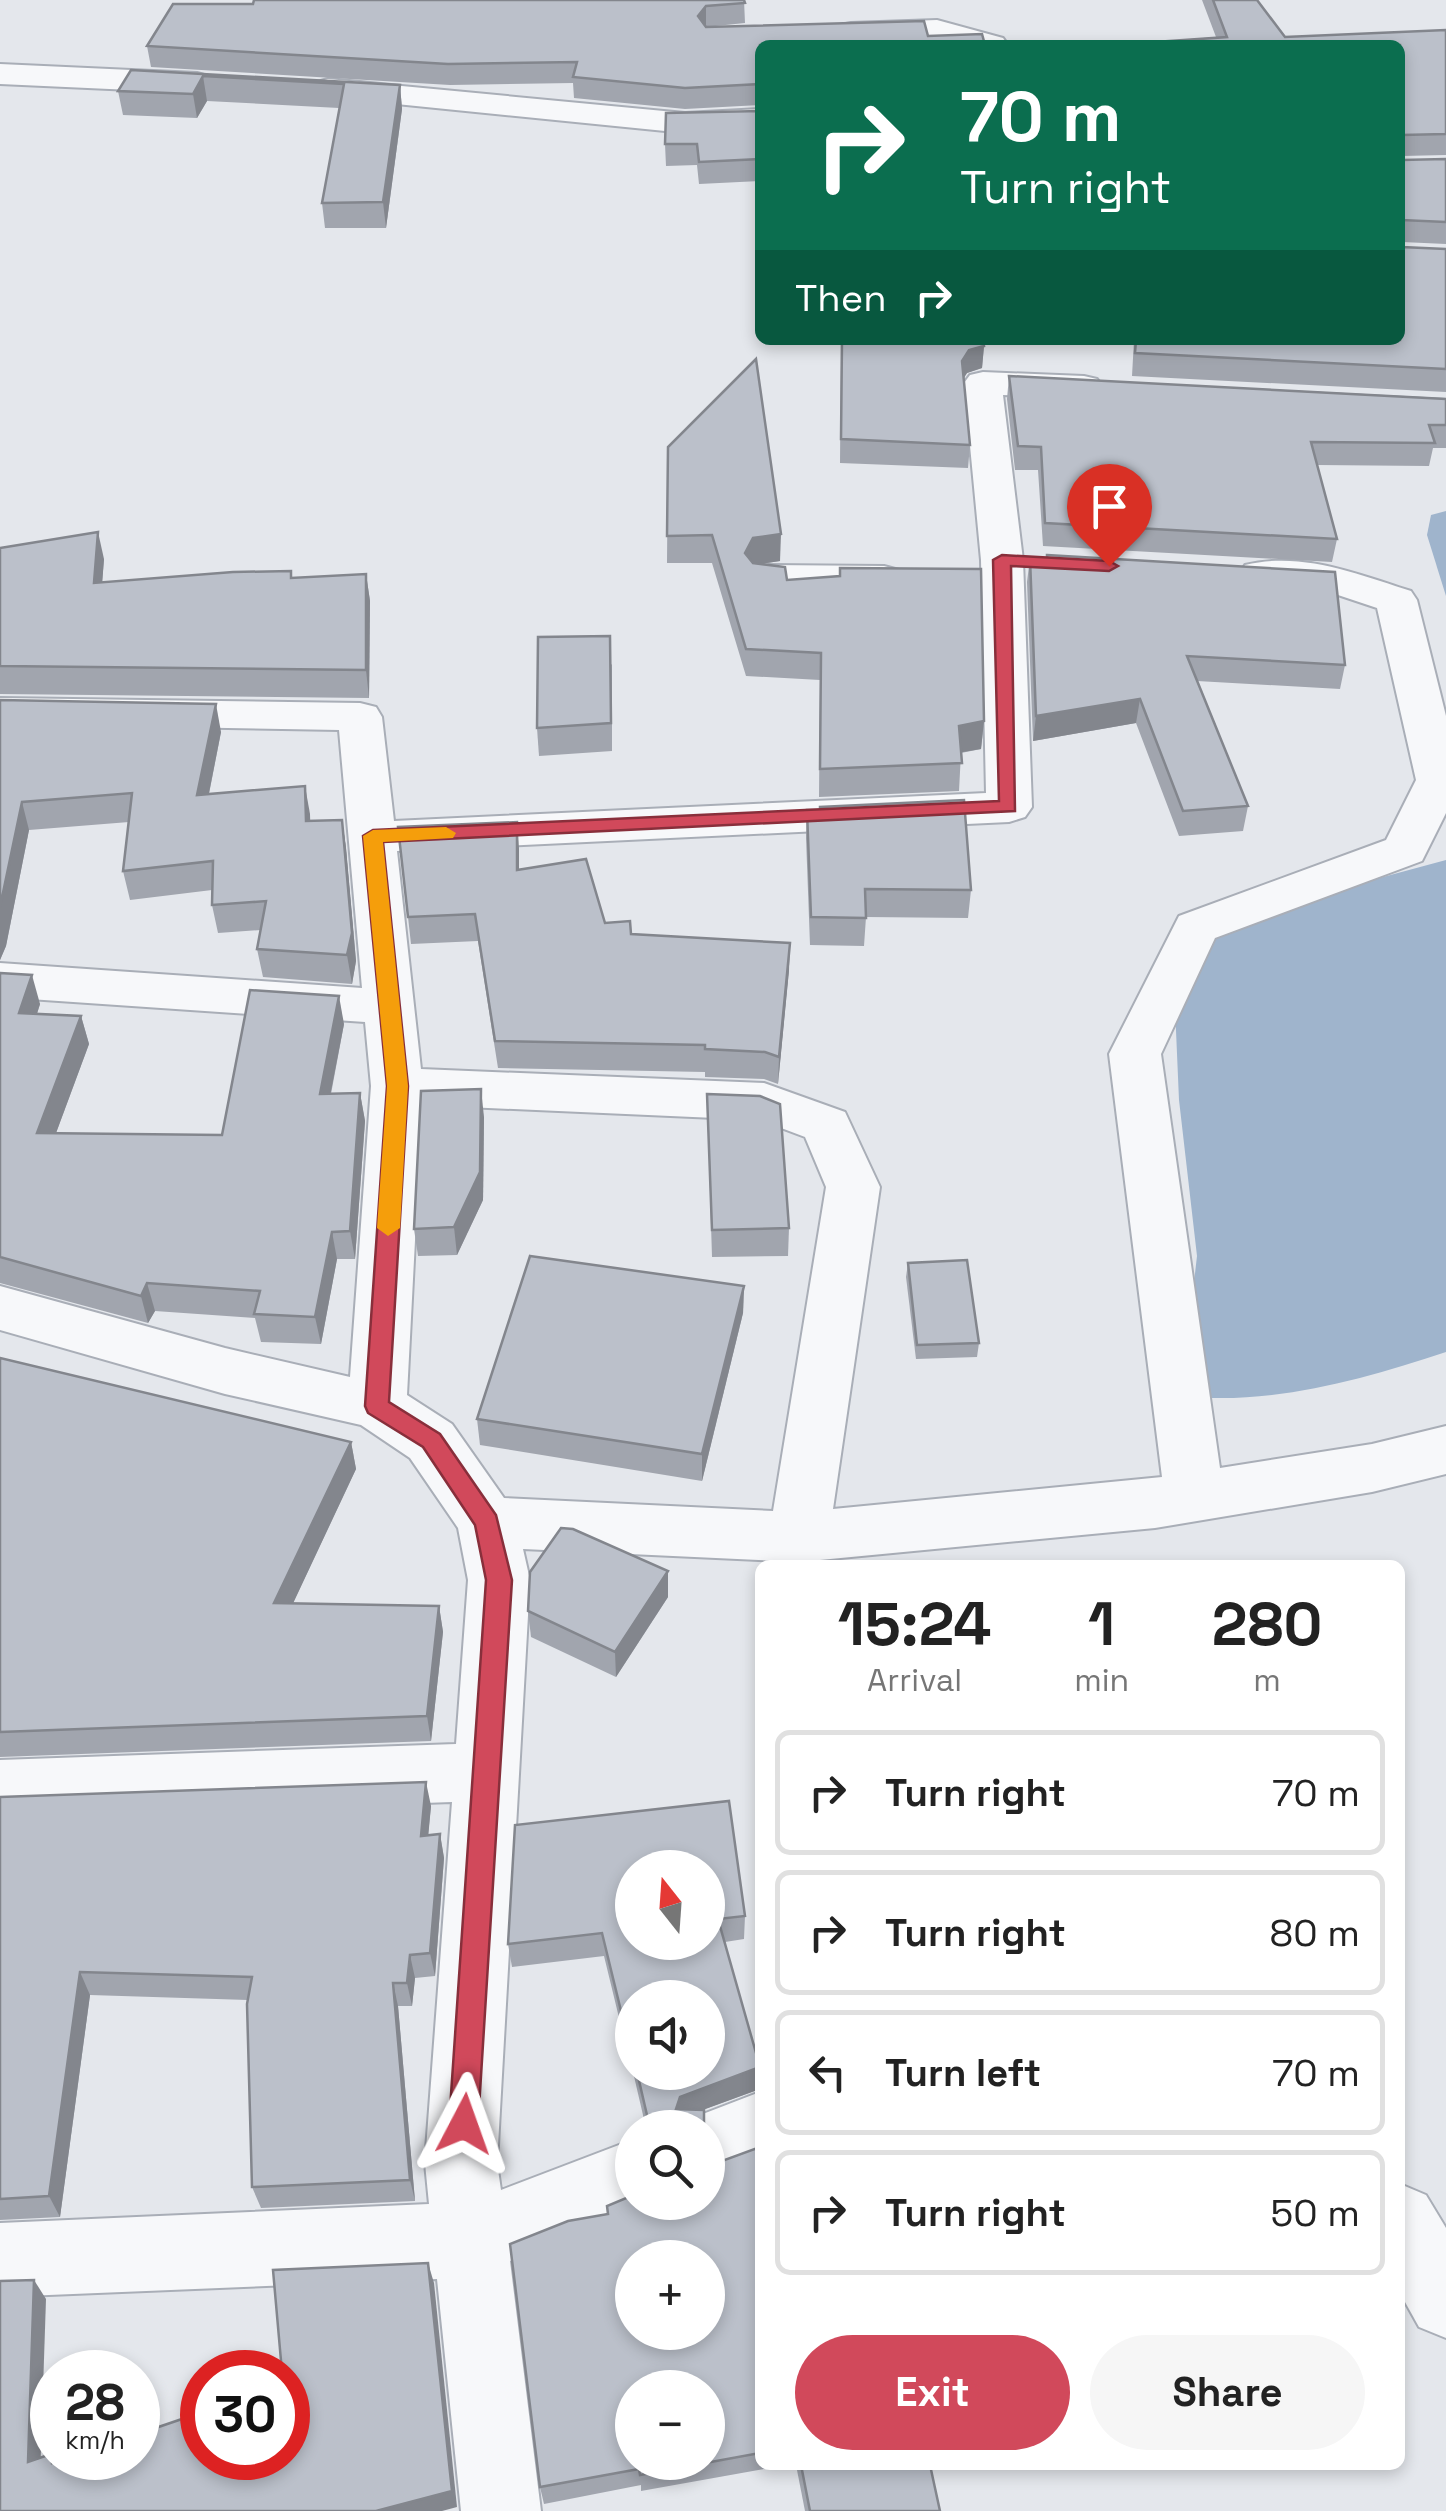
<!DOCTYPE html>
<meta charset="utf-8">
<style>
body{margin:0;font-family:"Space Grotesk",sans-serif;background:#f6f6f6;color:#222;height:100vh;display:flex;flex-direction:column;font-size:38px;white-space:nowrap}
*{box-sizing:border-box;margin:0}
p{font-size:32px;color:#767676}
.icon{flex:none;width:55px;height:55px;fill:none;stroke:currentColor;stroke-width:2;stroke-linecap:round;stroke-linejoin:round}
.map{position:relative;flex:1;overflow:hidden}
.panel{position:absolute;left:755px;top:1560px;width:650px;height:910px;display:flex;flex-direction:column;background:#fff;border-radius:15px;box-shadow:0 5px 15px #0003}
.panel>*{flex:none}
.top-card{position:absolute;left:755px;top:40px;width:650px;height:305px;border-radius:15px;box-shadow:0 5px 15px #0003;background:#0b6e4f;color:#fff;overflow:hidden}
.needle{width:65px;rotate:343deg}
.tools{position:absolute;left:615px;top:1850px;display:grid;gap:20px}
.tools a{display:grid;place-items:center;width:110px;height:110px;border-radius:50%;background:#fff;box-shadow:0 5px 15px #0003;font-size:50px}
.speed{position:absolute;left:30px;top:2350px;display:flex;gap:20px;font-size:50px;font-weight:700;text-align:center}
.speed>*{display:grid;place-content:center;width:130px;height:130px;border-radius:50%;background:#fff;box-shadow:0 5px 15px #0003;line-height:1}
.speed small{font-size:25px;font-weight:400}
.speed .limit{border:15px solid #d22;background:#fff;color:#111}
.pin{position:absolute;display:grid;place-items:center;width:85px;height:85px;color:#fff;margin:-102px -42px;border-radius:50% 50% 50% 0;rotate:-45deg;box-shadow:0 0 10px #0007}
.pin .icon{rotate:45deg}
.me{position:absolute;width:110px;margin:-55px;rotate:4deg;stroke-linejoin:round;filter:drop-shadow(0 0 8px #0008)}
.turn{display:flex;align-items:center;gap:35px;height:210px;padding:0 40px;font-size:45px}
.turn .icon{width:130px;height:130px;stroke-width:2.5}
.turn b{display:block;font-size:70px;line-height:85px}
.then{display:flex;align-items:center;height:95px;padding:0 40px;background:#0003;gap:20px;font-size:38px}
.eta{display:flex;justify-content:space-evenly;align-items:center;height:170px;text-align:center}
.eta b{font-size:60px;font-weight:600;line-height:70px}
.cta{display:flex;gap:20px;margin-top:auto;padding:20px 40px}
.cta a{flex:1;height:115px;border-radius:60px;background:#d1495b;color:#fff;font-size:40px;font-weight:600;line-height:115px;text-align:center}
.cta a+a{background:#f6f6f6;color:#222}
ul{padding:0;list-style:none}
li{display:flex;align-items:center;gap:30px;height:125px;margin:0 20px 15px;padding:0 20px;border:5px solid #e0e0e0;border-radius:15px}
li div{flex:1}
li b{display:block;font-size:38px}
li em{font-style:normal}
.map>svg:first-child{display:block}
</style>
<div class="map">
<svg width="1446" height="2511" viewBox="0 0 1446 2511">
<rect width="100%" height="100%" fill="#e4e7ec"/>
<g fill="#9fb4cc">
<path d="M 1446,511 L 1446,596 L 1427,535 L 1431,515 Z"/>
<path d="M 1446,860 L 1446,1352 C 1370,1377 1291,1400 1211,1398 L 1186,1352 L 1197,1256 L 1179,1100 L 1174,984 L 1211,932 L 1309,897 Z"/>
</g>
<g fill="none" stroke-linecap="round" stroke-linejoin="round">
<defs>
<g id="minor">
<path d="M 937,20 L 1003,38 L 1008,45 L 958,45 L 936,38 L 851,41 L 840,39 L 836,32 L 840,25 L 851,23 Z"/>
<path d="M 0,64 L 197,73 L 208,76 L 213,83 L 208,90 L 197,93 L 0,84 Z"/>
<path d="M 328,79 L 685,113 L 760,109 L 760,129 L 685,133 L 317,96 L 312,89 L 317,82 Z"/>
<path d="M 983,372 L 1084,376 L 1097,379 L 1103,387 L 1097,395 L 1084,398 L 1003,395 L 1023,560 L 1032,807 L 1025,817 L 1009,822 L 397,851 L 421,1069 L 764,1083 L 845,1112 L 880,1187 L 833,1509 L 1162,1477 L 1109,1054 L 1179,916 L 1386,840 L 1416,780 L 1377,608 L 1320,589 L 1245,583 L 1239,574 L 1245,565 C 1301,551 1358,574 1411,591 L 1417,600 L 1446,716 L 1446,813 L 1422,861 L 1215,938 L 1161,1054 L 1220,1468 L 1372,1444 L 1446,1426 L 1446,1474 L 1372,1492 L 1155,1528 L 799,1562 L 523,1549 L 530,1580 L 497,2163 L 501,2190 L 632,2140 L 632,2202 L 658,2202 L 510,2261 L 541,2511 L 461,2511 L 437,2279 L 0,2297 L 0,2223 L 429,2204 L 425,2163 L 452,1802 L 0,1818 L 0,1760 L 456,1744 L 468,1580 L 458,1528 L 410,1458 L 361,1425 L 225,1394 L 0,1330 L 0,1286 L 225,1348 L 350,1377 L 371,1086 L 365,1022 L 0,997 L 0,963 L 362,988 L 339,730 L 0,724 L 0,698 L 360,703 L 376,707 L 382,717 L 394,821 L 986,793 L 981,560 L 964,383 L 970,375 ZM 422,1105 L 760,1120 L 805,1137 L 826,1187 L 773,1511 L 504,1498 L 452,1424 L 407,1395 Z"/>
<path d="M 769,565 L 884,566 L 899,570 L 905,579 L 899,588 L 884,592 L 769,591 L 754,587 L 748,578 L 754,569 Z"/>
<path d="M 760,2092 L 760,2164 L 708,2184 L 708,2128 L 680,2128 L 682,2122 Z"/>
<path d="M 1400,2184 L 1426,2195 L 1446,2228 L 1446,2338 L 1419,2327 L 1400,2293 Z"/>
</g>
</defs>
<use href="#minor" stroke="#a9aeb7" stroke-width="4"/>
<use href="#minor" fill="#f7f8fa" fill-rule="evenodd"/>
</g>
<g fill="#a1a5ae">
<path d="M 744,0 L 745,23 L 706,27 L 760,45 L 760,105 L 685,109 L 574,98 L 573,83 L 450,85 L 151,67 L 147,46 L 253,4 Z"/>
<path d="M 1202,0 L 1257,0 L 1285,37 L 1446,30 L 1446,155 L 1402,156 L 1402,160 L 1446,159 L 1446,244 L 1402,242 L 1402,247 L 1446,249 L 1446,392 L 1132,376 L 1134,340 L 1400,340 L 1400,45 L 1126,45 L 1127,44 L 1216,37 Z"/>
<path d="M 131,70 L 400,85 L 402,109 L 386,228 L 325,228 L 322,203 L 339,108 L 207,101 L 197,118 L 123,115 L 118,91 Z"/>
<path d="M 760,111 L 760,181 L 699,184 L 697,165 L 666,166 L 665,144 Z"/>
<path d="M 841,340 L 984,346 L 982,368 L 967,373 L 964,378 L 970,445 L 968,468 L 840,463 Z"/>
<path d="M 1009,376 L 1446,398 L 1446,448 L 1433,448 L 1429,466 L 1317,465 L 1337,539 L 1332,562 L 1043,546 L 1038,470 L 1015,470 L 1007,399 Z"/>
<path d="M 668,447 L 780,561 L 761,564 L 787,580 L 984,721 L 981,749 L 961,753 L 959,791 L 819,797 L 820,680 L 746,676 L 712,563 L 667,563 Z"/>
<path d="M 0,548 L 104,559 L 102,583 L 291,571 L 292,578 L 366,574 L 370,601 L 369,698 L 0,694 Z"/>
<path d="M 1030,558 L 1345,665 L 1340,689 L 1197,681 L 1248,806 L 1243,831 L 1179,836 L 1136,723 L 1033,741 L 1027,582 Z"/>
<path d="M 612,664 L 612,751 L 539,756 L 537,728 Z"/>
<path d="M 0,700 L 221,732 L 209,794 L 310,814 L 310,821 L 342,820 L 346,848 L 356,961 L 352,984 L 263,977 L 257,949 L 261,930 L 218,933 L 212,905 L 212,890 L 130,900 L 123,871 L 129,822 L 29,830 L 6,946 L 0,960 Z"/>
<path d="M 807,810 L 820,810 L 971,890 L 968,918 L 866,917 L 864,946 L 810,945 L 806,838 Z"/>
<path d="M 398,827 L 519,849 L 519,869 L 605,923 L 631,934 L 789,970 L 778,1084 L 764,1079 L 705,1077 L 705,1072 L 498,1068 L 478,941 L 411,944 Z"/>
<path d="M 0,973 L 40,1004 L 37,1014 L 81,1016 L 89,1044 L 56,1133 L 222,1135 L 344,1024 L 331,1094 L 360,1093 L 365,1121 L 355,1259 L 337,1259 L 321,1344 L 261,1342 L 255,1318 L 155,1311 L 148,1323 L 0,1283 Z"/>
<path d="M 707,1094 L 789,1228 L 788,1256 L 712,1257 Z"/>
<path d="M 484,1117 L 483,1200 L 457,1255 L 418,1256 L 414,1229 Z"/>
<path d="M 908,1263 L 979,1343 L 977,1357 L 916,1359 L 906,1277 Z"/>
<path d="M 744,1286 L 743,1313 L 702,1481 L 480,1445 L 477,1419 Z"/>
<path d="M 0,1358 L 351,1442 L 356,1469 L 293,1603 L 439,1606 L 443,1632 L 431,1741 L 0,1757 Z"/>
<path d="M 668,1597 L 616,1677 L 531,1637 L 528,1611 Z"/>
<path d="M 0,1797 L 431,1806 L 428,1835 L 440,1834 L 444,1858 L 435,1976 L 415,1978 L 412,2006 L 398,2006 L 415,2201 L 261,2208 L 252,2187 L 248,2000 L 90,1995 L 60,2217 L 0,2220 Z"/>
<path d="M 745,1916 L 744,1939 L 725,1942 L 760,2089 L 702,2110 L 704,2128 L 646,2128 L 633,2072 L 708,2072 L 632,1998 L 632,2071 L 604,1956 L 512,1967 L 508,1944 Z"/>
<path d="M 760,2147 L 760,2465 L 786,2465 L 641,2491 L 641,2485 L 544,2504 L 540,2487 L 608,2214 L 708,2202 Z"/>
<path d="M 796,2465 L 930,2465 L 940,2511 L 805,2511 Z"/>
</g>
<g fill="#83868d">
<path d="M 706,6 L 706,26 L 698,16 Z"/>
<path d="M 203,76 L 207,101 L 197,118 L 193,94 Z"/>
<path d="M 400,85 L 402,109 L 386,228 L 383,202 Z"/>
<path d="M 984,346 L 982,368 L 967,373 L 960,383 L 962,361 L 969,350 Z"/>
<path d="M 98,532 L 104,559 L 100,611 L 94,583 Z"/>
<path d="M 781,534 L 780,561 L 753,565 L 745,553 L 753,538 Z"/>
<path d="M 366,574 L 370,601 L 369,698 L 366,670 Z"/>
<path d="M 1140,699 L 1136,723 L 1033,741 L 1036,716 Z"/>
<path d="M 216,704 L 221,732 L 203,823 L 197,795 Z"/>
<path d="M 984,721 L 981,749 L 957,753 L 959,726 Z"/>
<path d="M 305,786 L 310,814 L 311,849 L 306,821 Z"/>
<path d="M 22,802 L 29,830 L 6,946 L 0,960 L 0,907 Z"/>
<path d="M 342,820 L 346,848 L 356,961 L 352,984 L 347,955 Z"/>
<path d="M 517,822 L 519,849 L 519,897 L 517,870 Z"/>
<path d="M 790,943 L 789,970 L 778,1084 L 779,1057 Z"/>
<path d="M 32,975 L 40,1004 L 28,1041 L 19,1013 Z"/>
<path d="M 339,996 L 344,1024 L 325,1122 L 320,1094 Z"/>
<path d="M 81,1016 L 89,1044 L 46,1160 L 37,1133 Z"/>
<path d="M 481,1089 L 484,1117 L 483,1200 L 457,1255 L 454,1227 Z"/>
<path d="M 360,1093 L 365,1121 L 355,1259 L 350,1231 Z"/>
<path d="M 332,1232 L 337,1259 L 321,1344 L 315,1317 Z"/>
<path d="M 147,1283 L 155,1311 L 148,1323 L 141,1296 Z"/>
<path d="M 744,1286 L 743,1313 L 702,1481 L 702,1454 Z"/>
<path d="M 351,1442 L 356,1469 L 281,1629 L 274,1603 Z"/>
<path d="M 668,1571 L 668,1597 L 616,1677 L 615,1652 Z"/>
<path d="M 439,1606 L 443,1632 L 431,1741 L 427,1716 Z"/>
<path d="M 426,1782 L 431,1806 L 426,1860 L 421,1836 Z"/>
<path d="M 440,1834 L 444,1858 L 435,1976 L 430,1953 Z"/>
<path d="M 410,1955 L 415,1978 L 412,2006 L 407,1983 Z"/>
<path d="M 80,1972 L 90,1995 L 60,2217 L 49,2196 Z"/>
<path d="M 393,1983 L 398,2006 L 415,2201 L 410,2180 Z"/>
<path d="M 760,2067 L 760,2089 L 681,2118 L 676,2109 L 680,2097 Z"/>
<path d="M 428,2263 L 434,2283 L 457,2507 L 442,2511 L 376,2511 Z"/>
<path d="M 34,2280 L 46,2299 L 40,2479 L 28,2462 Z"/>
</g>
<g fill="#bbc0ca" stroke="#83868d" stroke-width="2.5" fill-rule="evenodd">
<path d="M 254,0 L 744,0 L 745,3 L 706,6 L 698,16 L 706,27 L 924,21 L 928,36 L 982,34 L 985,45 L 760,45 L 760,84 L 685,88 L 573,77 L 577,62 L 448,64 L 147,46 L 173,4 L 253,4 Z"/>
<path d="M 1213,0 L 1257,0 L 1285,37 L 1446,30 L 1446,134 L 1402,135 L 1402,160 L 1446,159 L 1446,222 L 1402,220 L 1402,247 L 1446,249 L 1446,369 L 1135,353 L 1136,340 L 1400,340 L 1400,45 L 1127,45 L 1127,44 L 1227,37 Z"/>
<path d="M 131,70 L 400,85 L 383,202 L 322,203 L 344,84 L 203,76 L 193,94 L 118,91 Z"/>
<path d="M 760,111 L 760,159 L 699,162 L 697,144 L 665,144 L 666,113 Z"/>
<path d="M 842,340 L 983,340 L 984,346 L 969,350 L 962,361 L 970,445 L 841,439 Z"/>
<path d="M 756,359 L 781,534 L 753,538 L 745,553 L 753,563 L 785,567 L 787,580 L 840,576 L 840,568 L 981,569 L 984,721 L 959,726 L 962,763 L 820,769 L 821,653 L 746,649 L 712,535 L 667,536 L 668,447 Z"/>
<path d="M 1009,376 L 1446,399 L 1446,425 L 1429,425 L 1435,443 L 1311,442 L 1337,539 L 1045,523 L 1041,447 L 1018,446 Z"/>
<path d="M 98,532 L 94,583 L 233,572 L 291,571 L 291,578 L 366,574 L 366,670 L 0,666 L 0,548 Z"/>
<path d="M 1047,555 L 1335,572 L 1345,665 L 1187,656 L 1248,806 L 1183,811 L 1140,699 L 1036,716 L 1030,558 L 1047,559 Z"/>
<path d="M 610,636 L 611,723 L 537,728 L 538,637 Z"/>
<path d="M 0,700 L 216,704 L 197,795 L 305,786 L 306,821 L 342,820 L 352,933 L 347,955 L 257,949 L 266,901 L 212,905 L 213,861 L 123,871 L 132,793 L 22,802 L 0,907 Z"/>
<path d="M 964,800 L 971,890 L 865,889 L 866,918 L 811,917 L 807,810 L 820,810 L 820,807 Z"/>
<path d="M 517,822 L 517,870 L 586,859 L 605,923 L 630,921 L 631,934 L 790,943 L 779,1057 L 765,1052 L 705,1049 L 705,1045 L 495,1041 L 475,914 L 408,917 L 398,827 Z"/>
<path d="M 0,973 L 32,975 L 19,1013 L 81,1016 L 37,1133 L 222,1135 L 250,990 L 339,996 L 320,1094 L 360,1093 L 350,1231 L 332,1232 L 315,1317 L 254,1314 L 260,1291 L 147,1283 L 141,1296 L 0,1257 Z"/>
<path d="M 481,1089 L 480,1172 L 454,1227 L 414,1229 L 421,1091 Z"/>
<path d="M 707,1094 L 760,1096 L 780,1104 L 789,1228 L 712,1230 Z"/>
<path d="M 530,1256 L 744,1286 L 702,1454 L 477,1419 Z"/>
<path d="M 967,1260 L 979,1343 L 917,1345 L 908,1263 Z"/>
<path d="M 0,1358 L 351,1442 L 274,1603 L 439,1606 L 427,1716 L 0,1732 Z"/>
<path d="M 561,1528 L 573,1529 L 668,1571 L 615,1652 L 528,1611 L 530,1572 Z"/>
<path d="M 426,1782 L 421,1836 L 440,1834 L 430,1953 L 410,1955 L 407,1983 L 393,1983 L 410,2180 L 252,2187 L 247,2004 L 252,1977 L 80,1972 L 49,2196 L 0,2199 L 0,1797 Z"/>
<path d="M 729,1801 L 745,1916 L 718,1919 L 760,2067 L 680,2097 L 676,2109 L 704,2110 L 704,2128 L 650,2128 L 637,2072 L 708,2072 L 708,1998 L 632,1998 L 632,2056 L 602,1933 L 508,1944 L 515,1825 ZM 632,1868 L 708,1868 L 708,1942 L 632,1942 Z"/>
<path d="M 760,2147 L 760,2453 L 640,2475 L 639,2469 L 540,2487 L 510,2244 L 568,2221 L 608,2214 L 607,2206 L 631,2196 L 632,2196 L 632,2202 L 708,2202 L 708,2166 ZM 632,2258 L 708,2258 L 708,2332 L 632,2332 ZM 632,2388 L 708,2388 L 708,2462 L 632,2462 Z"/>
<path d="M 428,2263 L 452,2491 L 376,2511 L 0,2511 L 0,2281 L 34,2280 L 28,2462 L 51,2454 L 52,2463 L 67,2458 L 138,2458 L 138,2434 L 182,2419 L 183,2424 L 202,2418 L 202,2458 L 288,2458 L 288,2372 L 282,2372 L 273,2270 Z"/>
<path d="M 801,2465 L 930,2465 L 940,2511 L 810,2511 Z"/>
</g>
<path fill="#d1495b" stroke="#882f3b" stroke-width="2.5" d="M 1002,555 L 1109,561 L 1118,566 L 1109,571 L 1011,566 L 1015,811 L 383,842 L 408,1086 L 389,1402 L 440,1434 L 496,1515 L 512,1580 L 478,2124 L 474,2134 L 464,2139 L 453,2134 L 449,2124 L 486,1580 L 475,1525 L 423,1447 L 368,1413 L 365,1406 L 387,1086 L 363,836 L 373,830 L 999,801 L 993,560 Z"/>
<path fill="#f59e0b" d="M 446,827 L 456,833 L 453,838 L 383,842 L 408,1086 L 400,1228 L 388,1236 L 377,1228 L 387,1086 L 363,836 L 373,830 Z"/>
</svg>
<div class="tools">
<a><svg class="needle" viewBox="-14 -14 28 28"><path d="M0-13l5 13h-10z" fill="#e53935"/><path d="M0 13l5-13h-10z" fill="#767676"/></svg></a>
<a><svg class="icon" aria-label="sound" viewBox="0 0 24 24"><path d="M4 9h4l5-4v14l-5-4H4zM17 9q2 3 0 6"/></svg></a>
<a><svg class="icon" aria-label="search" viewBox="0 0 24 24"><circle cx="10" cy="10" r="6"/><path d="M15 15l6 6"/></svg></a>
<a>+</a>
<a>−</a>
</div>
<div class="speed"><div>28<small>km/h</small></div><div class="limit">30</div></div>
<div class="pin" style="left:1109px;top:566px;background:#d93025"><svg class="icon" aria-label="arrive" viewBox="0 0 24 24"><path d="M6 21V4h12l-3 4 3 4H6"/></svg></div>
<svg class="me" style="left:464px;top:2124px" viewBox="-20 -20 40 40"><path d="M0-17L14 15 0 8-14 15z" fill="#d1495b" stroke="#fff" stroke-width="4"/></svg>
<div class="top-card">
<div class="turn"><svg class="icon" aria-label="right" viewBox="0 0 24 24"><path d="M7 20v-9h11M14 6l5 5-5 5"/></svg><div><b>70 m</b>Turn right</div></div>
<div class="then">Then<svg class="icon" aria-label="right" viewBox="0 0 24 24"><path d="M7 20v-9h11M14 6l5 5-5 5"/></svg></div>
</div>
<section class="panel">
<div class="eta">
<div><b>15:24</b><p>Arrival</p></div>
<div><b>1</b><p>min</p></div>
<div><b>280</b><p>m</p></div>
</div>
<ul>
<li><svg class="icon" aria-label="right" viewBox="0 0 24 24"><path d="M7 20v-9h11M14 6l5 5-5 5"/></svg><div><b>Turn right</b></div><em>70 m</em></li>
<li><svg class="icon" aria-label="right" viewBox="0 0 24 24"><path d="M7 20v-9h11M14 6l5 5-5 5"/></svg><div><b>Turn right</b></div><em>80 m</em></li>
<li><svg class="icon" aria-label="left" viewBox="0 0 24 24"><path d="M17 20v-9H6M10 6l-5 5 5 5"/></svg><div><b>Turn left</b></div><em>70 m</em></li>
<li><svg class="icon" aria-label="right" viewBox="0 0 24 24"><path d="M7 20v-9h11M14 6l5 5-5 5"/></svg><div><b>Turn right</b></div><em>50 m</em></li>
</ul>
<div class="cta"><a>Exit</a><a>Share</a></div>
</section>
</div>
